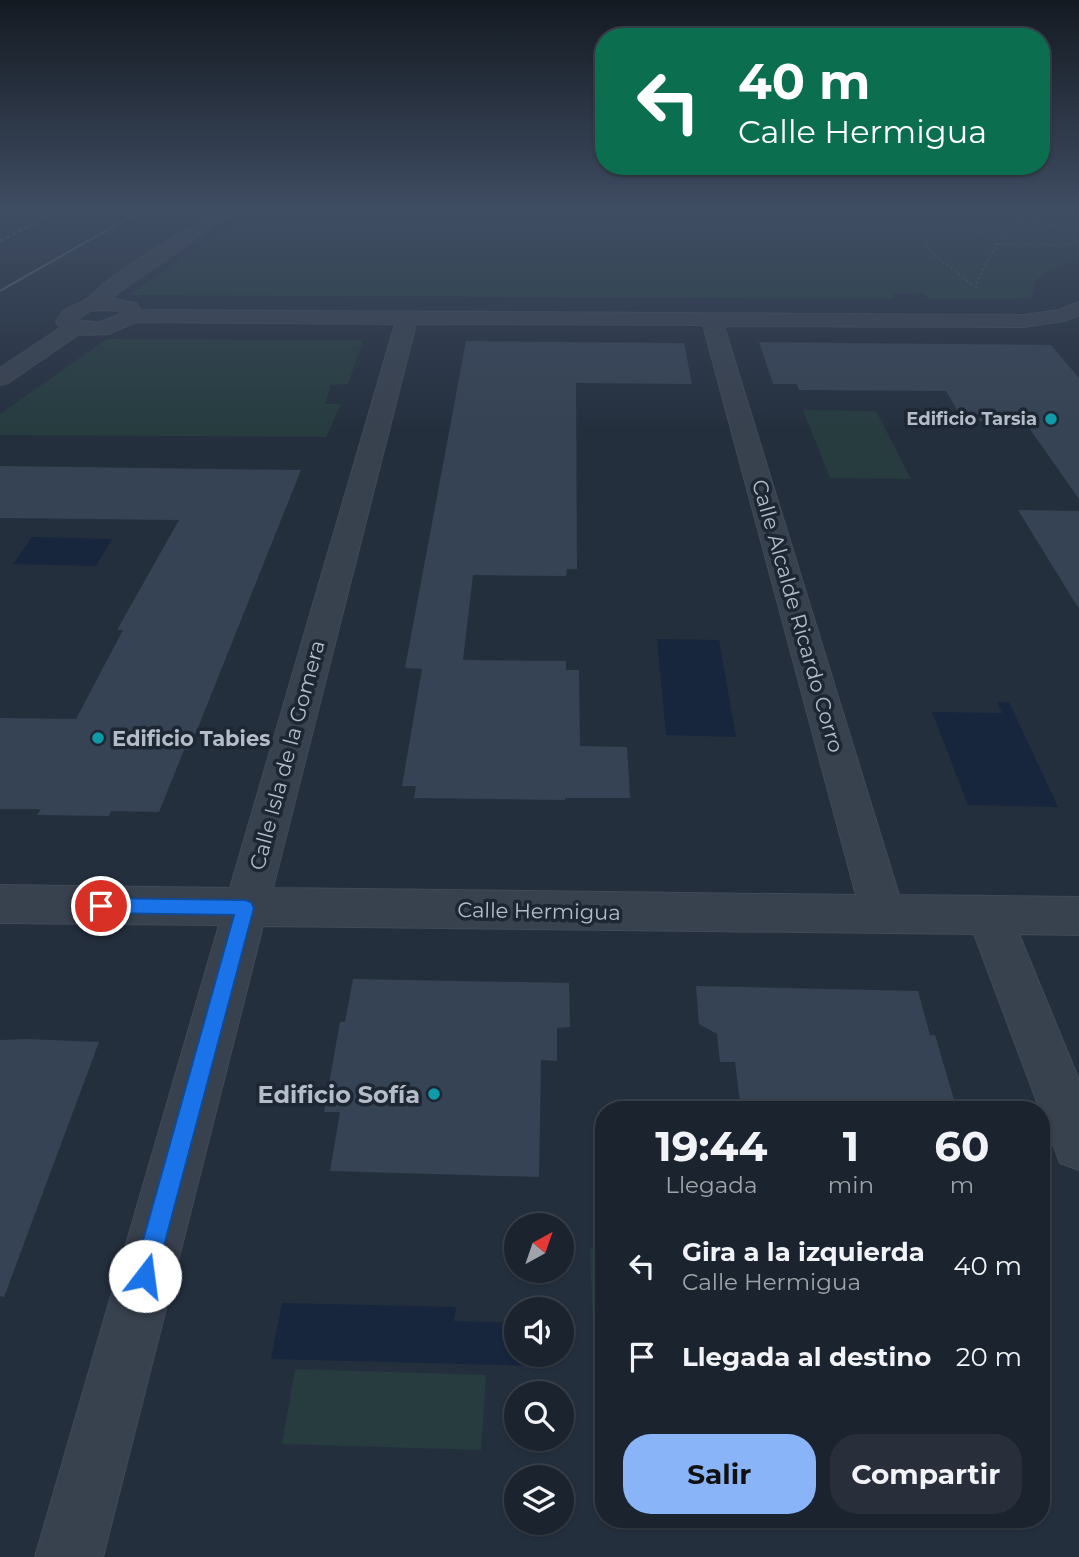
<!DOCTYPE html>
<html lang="es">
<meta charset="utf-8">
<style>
body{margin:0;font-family:Montserrat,sans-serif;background:#282f3a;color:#f1f3f6;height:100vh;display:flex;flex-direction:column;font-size:26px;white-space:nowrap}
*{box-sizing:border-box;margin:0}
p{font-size:23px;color:#a0a4aa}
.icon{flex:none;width:38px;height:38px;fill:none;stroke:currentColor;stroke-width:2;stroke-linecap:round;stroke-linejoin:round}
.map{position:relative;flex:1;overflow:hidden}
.drawer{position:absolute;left:595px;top:1101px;width:455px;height:427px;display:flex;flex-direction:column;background:#1b232e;border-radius:28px;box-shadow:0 2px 5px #0004,0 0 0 2px #39404a}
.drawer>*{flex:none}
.top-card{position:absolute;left:595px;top:28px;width:455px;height:147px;border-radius:28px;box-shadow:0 2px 5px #0004,0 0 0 2px #39404a;background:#0b6e4f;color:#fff;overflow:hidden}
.needle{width:46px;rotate:40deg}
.tools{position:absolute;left:504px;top:1213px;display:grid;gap:14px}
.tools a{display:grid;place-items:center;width:70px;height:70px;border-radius:50%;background:#1b232e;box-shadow:0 2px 5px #0004,0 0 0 2px #39404a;font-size:35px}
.pin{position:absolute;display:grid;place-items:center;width:60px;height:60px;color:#fff;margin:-30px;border:4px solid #fff;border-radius:50%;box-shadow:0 2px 7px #0007}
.me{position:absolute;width:77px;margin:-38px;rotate:15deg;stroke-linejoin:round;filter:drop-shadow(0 0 5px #0008)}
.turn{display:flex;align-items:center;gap:24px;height:147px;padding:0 28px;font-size:32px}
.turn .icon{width:91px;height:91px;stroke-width:2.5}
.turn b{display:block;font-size:49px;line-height:60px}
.eta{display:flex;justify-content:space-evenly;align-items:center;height:119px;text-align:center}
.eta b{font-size:42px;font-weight:700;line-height:49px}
.action{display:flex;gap:14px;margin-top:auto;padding:14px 28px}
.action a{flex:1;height:80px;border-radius:28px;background:#8ab4f8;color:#111;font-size:28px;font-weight:700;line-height:80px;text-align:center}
.action a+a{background:#282f3a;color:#f1f3f6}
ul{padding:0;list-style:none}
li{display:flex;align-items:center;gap:21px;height:91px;padding:0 28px}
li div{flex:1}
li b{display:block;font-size:26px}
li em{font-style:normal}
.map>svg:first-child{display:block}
</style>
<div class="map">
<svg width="1079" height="1557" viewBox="0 0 1079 1557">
<rect width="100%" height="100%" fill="#242f3e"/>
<g fill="#263c3f">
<path d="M 250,213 L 1079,213 L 1079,259 L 1052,268 L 1035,281 L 1032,297 L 1026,299 L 928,299 L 924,294 L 892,293 L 895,299 L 129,295 Z"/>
<path d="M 107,339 L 363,340 L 348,384 L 331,385 L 325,404 L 341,404 L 326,437 L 0,435 L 0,414 Z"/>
<path d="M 803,410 L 876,411 L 911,479 L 830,478 Z"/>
<path d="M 590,1248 L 604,1248 L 604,1333 L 593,1334 Z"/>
<path d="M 295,1369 L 486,1375 L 481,1450 L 282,1444 Z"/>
</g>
<g fill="#17263c">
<path d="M 32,537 L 112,539 L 96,566 L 13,564 Z"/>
<path d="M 657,639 L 719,640 L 736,737 L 666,735 Z"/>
<path d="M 997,702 L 1009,702 L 1058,807 L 968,805 L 932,712 L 1002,713 Z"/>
<path d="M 282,1303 L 456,1307 L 454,1321 L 516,1323 L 516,1354 L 541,1355 L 541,1366 L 271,1359 Z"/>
</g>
<g fill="#364354">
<path d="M 466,341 L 684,343 L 692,384 L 576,383 L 577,569 L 567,569 L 566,576 L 473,575 L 463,660 L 566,661 L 566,670 L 579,670 L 580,746 L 627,747 L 630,798 L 565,798 L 565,800 L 414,798 L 416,786 L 402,786 L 422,669 L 405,668 Z"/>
<path d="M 759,342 L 1051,345 L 1079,378 L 1079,499 L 1025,422 L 973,421 L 970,416 L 961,417 L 946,391 L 799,390 L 797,384 L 773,384 Z"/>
<path d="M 0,466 L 301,470 L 189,750 L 184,750 L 159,812 L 111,811 L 109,816 L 37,815 L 41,809 L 0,809 L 0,718 L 76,719 L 123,630 L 117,630 L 179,520 L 0,518 Z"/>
<path d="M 1018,510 L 1079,511 L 1079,609 Z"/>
<path d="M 353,979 L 569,983 L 570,1027 L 557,1028 L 557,1061 L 541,1060 L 539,1177 L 330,1171 L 340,1112 L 324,1112 L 340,1022 L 345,1022 Z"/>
<path d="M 696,986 L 918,991 L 930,1035 L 935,1035 L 957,1110 L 741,1110 L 735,1062 L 720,1062 L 717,1034 L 699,1024 Z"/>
<path d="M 28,1039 L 99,1042 L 4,1297 L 0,1296 L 0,1040 Z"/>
</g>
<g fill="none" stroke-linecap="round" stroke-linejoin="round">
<defs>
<path id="minor" d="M 212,213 L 232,213 L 111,298 L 137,304 L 140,310 L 1024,315 L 1059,310 L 1079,302 L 1079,316 L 1064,321 L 1024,327 L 724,326 L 899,895 L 1079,897 L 1079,935 L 1019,934 L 1079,1080 L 1079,1170 L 1060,1163 L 974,934 L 263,926 L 103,1557 L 35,1557 L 219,925 L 0,923 L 0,885 L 230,888 L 395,324 L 136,322 L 108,334 L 78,335 L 8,383 L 0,385 L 0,368 L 60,328 L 56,322 C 68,300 77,309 89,297 C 125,263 171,240 212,213 ZM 104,310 L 120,311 L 120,314 L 99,323 L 77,320 L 90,311 ZM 416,324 L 703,325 L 856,895 L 273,888 Z"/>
</defs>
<use href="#minor" stroke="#414a57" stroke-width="2"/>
<g stroke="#3f5557" stroke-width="2" stroke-dasharray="2.5 2.5" stroke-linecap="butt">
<path d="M 908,213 L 935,256 L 974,286"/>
<path d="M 931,213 L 956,228 L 998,237"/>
<path d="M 1018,219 L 1079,229"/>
<path d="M 994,244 L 1062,245 L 1079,242"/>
<path d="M 977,288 L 975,286 C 988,258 1001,233 1026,213"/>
</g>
<use href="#minor" fill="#38414e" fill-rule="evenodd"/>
<path stroke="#5a6575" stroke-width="2" d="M 0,291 L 137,213"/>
<path stroke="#5a6575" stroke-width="2.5" stroke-dasharray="3.5 3.5" stroke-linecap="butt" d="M 0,241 L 55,213"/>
</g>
<linearGradient id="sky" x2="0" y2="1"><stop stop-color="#141a22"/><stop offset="0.49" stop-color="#3f4d63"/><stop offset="1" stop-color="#3f4d63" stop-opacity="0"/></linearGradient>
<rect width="1079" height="431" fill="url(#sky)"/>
<path fill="#1a73e8" stroke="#114b97" stroke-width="2" d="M 101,898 L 245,900 L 251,902 L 254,908 L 156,1276 L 153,1284 L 145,1288 L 136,1284 L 133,1276 L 234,915 L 101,913 L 95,911 L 92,906 L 95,900 Z"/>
<g fill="#0f9aa8" stroke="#1d2633" stroke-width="2.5">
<circle cx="1051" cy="419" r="7"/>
<circle cx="98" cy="738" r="7"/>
<circle cx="434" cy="1094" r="7"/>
</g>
<g text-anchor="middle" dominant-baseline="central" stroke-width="7" stroke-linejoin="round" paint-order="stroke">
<g font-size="18" font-weight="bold" fill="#b4bcc9" stroke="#1d2633" text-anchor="end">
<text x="1037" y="419">Edificio Tarsia</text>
</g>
<g font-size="21" fill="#b4bcc9" stroke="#1d2633">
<text transform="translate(798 616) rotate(74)">Calle Alcalde Ricardo Corro</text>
<text transform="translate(287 755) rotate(-75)">Calle Isla de la Gomera</text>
<text transform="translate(539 911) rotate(1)">Calle Hermigua</text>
</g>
<g font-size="21" font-weight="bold" fill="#b4bcc9" stroke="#1d2633" text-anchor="start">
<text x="112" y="738">Edificio Tabies</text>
</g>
<g font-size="24" font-weight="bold" fill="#b4bcc9" stroke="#1d2633" text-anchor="end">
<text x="420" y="1094">Edificio Sofía</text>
</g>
</g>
</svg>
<div class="tools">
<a><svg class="needle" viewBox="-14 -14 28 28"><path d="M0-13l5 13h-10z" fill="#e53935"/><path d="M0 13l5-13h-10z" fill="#a0a4aa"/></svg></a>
<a><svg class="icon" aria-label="sound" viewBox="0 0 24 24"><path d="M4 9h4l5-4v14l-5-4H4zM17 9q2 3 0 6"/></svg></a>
<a><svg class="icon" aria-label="search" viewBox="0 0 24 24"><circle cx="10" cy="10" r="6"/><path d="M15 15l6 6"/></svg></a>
<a><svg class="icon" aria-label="layers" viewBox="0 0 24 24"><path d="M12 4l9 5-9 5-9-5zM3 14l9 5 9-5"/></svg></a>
</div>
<div class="pin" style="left:101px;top:906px;background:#d93025"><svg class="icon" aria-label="arrive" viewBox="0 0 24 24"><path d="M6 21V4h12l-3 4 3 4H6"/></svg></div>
<svg class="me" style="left:145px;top:1276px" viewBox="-20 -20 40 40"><circle r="19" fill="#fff"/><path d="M0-13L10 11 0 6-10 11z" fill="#1a73e8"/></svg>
<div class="top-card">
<div class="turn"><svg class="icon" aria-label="left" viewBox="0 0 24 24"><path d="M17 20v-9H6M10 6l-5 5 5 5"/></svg><div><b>40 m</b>Calle Hermigua</div></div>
</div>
<section class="drawer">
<div class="eta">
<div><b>19:44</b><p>Llegada</p></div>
<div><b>1</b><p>min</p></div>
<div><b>60</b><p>m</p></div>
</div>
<ul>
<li><svg class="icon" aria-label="left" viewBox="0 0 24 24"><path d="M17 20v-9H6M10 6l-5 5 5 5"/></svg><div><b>Gira a la izquierda</b><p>Calle Hermigua</p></div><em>40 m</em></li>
<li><svg class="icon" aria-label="arrive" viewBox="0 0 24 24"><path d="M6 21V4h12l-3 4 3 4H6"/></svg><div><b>Llegada al destino</b></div><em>20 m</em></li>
</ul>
<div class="action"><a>Salir</a><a>Compartir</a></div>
</section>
</div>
